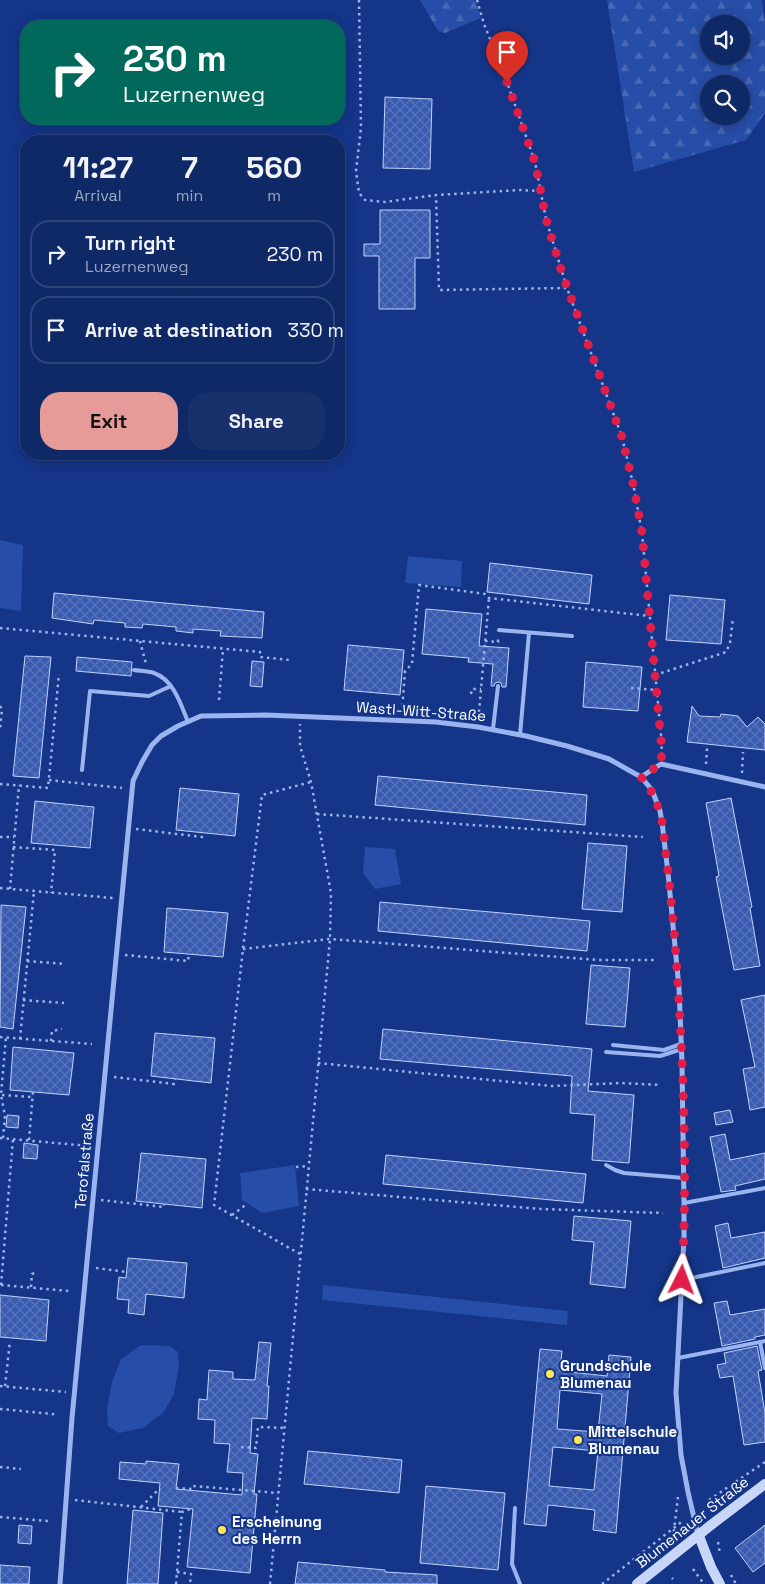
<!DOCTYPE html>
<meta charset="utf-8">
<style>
body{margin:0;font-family:"Space Grotesk",sans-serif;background:#18306c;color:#f1f3f6;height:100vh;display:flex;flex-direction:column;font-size:19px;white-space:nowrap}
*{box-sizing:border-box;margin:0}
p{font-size:16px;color:#9ba6bf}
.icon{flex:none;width:28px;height:28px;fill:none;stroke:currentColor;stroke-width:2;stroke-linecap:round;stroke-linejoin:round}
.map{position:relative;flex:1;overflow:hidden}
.details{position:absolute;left:20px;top:135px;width:325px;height:325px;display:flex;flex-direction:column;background:#0f2866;border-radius:20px;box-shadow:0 2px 12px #0003,0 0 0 1px #2f447a}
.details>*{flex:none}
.hud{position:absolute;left:20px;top:20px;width:325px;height:105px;border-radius:20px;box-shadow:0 2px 12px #0003,0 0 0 1px #2f447a;background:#00695c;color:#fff;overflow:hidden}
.buttons{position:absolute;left:700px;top:15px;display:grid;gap:10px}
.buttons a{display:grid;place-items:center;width:50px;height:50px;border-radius:50%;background:#0f2866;box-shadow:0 2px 12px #0003,0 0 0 1px #2f447a;font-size:25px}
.pin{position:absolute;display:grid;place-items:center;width:42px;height:42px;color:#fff;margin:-51px -21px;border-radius:50% 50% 50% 0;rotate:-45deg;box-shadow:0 0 5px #0007}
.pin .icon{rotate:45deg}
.me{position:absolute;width:55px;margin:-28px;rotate:3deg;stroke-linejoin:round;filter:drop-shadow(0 0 4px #0008)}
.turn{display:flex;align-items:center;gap:18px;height:105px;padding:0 20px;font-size:22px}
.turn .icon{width:65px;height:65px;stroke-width:2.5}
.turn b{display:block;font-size:35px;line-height:42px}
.eta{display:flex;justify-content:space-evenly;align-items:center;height:85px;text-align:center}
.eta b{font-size:30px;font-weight:800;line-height:35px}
.primary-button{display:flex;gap:10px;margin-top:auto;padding:10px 20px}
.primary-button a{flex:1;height:58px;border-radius:20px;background:#e69b98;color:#111;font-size:20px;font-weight:800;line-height:58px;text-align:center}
.primary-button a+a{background:#18306c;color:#f1f3f6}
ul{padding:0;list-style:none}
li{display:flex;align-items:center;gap:15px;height:68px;margin:0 10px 8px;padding:0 10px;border:2px solid #2f447a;border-radius:20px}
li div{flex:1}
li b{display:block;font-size:19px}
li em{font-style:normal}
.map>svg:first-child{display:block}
</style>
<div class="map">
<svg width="765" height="1584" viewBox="0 0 765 1584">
<defs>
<pattern id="forest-firs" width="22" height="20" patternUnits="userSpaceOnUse" patternTransform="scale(1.25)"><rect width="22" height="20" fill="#264da7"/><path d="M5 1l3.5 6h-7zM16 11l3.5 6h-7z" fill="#4768b4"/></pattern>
<pattern id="building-cross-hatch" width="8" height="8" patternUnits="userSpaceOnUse" patternTransform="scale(1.25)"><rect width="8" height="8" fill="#385bb0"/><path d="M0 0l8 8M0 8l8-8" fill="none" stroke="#5674bc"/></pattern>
</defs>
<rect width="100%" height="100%" fill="#143588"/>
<g fill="url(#forest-firs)" fill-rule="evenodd">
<path d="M 418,0 L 475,0 L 481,18 L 445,33 L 438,31 L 420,0 Z"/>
<path d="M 607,0 L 762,0 L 765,24 L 765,113 L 746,140 L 634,172 ZM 709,24 L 741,24 L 741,56 L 709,56 ZM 709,84 L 741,84 L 741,116 L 709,116 Z"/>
</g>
<g fill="#264da7">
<path d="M 0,540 L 23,545 L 21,611 L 0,608 Z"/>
<path d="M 408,556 L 462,561 L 461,587 L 405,583 Z"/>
<path d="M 365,847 L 395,849 L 401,884 L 375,889 L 363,873 Z"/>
<path d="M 295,1165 L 299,1206 L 262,1213 L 242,1200 L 240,1173 Z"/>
<path d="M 323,1285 L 568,1311 L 567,1325 L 322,1300 Z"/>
<path d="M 141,1345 L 170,1346 L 178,1352 L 179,1365 L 174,1394 L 164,1412 L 143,1428 L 119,1433 L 108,1426 L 107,1409 L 112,1382 L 121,1359 Z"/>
</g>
<g fill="url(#building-cross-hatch)" stroke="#c0d2fb" fill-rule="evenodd">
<path d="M 385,97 L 432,99 L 430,169 L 383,168 Z"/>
<path d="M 380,210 L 430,210 L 430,258 L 415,258 L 415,309 L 379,309 L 379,256 L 364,256 L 364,244 L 380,244 Z"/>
<path d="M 490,563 L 592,575 L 589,604 L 487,592 Z"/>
<path d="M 54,593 L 264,612 L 262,638 L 220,636 L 221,631 L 193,629 L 193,633 L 176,631 L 176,627 L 143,624 L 142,628 L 125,627 L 125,623 L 94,620 L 93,624 L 52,618 Z"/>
<path d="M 670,595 L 725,600 L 721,644 L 666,640 Z"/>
<path d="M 426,609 L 482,614 L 479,646 L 509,648 L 506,687 L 502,687 L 501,683 L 498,682 L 495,683 L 494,686 L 491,686 L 493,664 L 468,662 L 469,658 L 422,654 Z"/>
<path d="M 348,645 L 404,650 L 400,695 L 344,690 Z"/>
<path d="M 25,656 L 51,657 L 39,778 L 13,776 Z"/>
<path d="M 77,657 L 132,662 L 131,676 L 76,671 Z"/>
<path d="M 252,661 L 264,662 L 262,687 L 250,686 Z"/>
<path d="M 586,662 L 642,667 L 638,711 L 583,707 Z"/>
<path d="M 692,706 L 699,716 L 720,717 L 721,714 L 738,716 L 747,727 L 758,717 L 765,724 L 765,750 L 687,742 Z"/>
<path d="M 378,776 L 587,795 L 585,825 L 375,805 Z"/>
<path d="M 180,788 L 239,794 L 235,836 L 176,830 Z"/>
<path d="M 731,798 L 752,907 L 750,908 L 760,966 L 734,970 L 716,877 L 719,876 L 706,803 Z"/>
<path d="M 35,801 L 94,807 L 90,848 L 31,843 Z"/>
<path d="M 588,843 L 627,846 L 622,912 L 582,909 Z"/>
<path d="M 380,902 L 590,921 L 587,951 L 378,931 Z"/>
<path d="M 1,905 L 26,907 L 13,1029 L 0,1027 Z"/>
<path d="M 167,908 L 228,913 L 223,957 L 164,952 Z"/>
<path d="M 591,965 L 630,968 L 625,1027 L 586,1024 Z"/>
<path d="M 765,995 L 765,1107 L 750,1110 L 743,1069 L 755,1067 L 741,1000 Z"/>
<path d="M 383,1029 L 592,1049 L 588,1091 L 634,1095 L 629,1163 L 592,1160 L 595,1115 L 570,1113 L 572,1076 L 380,1059 Z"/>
<path d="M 155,1033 L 215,1038 L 211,1083 L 151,1076 Z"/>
<path d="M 13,1047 L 74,1053 L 69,1095 L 10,1090 Z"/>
<path d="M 730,1110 L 733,1122 L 716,1125 L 714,1113 Z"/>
<path d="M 7,1115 L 19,1116 L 18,1128 L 6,1127 Z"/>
<path d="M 725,1134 L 730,1160 L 765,1153 L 765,1179 L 735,1186 L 736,1190 L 721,1192 L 710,1137 Z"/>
<path d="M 24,1143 L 38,1145 L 37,1159 L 23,1158 Z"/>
<path d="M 141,1153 L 206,1159 L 202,1208 L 136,1201 Z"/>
<path d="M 386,1155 L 586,1174 L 583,1203 L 383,1184 Z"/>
<path d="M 574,1216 L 631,1221 L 625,1288 L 590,1284 L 594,1242 L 572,1240 Z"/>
<path d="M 728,1223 L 731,1238 L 765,1232 L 765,1258 L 723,1268 L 715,1226 Z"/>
<path d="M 128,1258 L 187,1263 L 184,1298 L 146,1294 L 144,1315 L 128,1313 L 129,1300 L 117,1299 L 119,1277 L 126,1278 Z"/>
<path d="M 0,1295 L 49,1300 L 46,1341 L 0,1337 Z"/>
<path d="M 727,1301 L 730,1315 L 765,1309 L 765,1335 L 755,1337 L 755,1339 L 722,1346 L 714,1303 Z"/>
<path d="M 259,1342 L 271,1343 L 267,1386 L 269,1386 L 267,1419 L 252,1418 L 250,1453 L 258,1454 L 254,1494 L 257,1494 L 250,1573 L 187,1567 L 193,1509 L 158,1506 L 160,1483 L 119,1479 L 120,1462 L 146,1464 L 146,1461 L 179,1464 L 176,1489 L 242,1495 L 243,1473 L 227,1472 L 230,1444 L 214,1443 L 215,1420 L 198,1419 L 199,1399 L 207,1400 L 209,1370 L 233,1372 L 233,1379 L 255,1380 Z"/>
<path d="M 757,1346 L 762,1370 L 758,1371 L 765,1413 L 765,1442 L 744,1445 L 733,1376 L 720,1378 L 717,1365 L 726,1363 L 724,1353 Z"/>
<path d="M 540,1349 L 562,1351 L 560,1371 L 607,1376 L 609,1355 L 631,1357 L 616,1533 L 593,1530 L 595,1510 L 548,1505 L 546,1526 L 524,1524 ZM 560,1390 L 602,1394 L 598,1432 L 557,1429 ZM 553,1447 L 598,1451 L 594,1490 L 549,1486 Z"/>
<path d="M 308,1451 L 402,1460 L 399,1493 L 304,1484 Z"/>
<path d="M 426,1486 L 505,1493 L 498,1570 L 420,1563 Z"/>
<path d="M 133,1510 L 163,1513 L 158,1584 L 127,1584 Z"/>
<path d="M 19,1525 L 32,1526 L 31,1544 L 18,1543 Z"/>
<path d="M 765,1525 L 765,1563 L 753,1572 L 735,1548 Z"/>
<path d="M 298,1562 L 385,1570 L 385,1572 L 437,1575 L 437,1584 L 295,1584 Z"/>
<path d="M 0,1565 L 30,1567 L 29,1584 L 0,1584 Z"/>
</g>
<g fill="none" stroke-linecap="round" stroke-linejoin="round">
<g stroke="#9ab4ef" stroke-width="2.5" stroke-dasharray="2.5 4" stroke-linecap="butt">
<path d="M 359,0 L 361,128 L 356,171 L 359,193 L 365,200 L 385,202 L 436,195"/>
<path d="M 477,0 L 484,24 L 507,82 L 535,162 L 546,219 L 567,288 L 622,437 L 634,488 L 642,533 L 661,735 L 662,755"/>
<path d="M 541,191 L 520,190 L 436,195 L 439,290 L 566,288"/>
<path d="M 0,628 L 260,652 L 260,657 L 290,660"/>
<path d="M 140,641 L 146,664"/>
<path d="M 485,641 L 498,642 L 498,639"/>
<path d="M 655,675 L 726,652 L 730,643 L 733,618"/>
<path d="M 631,688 L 657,690"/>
<path d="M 471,694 L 472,689 L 481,689"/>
<path d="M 219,700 L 223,649"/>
<path d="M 0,706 L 2,709 L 0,729"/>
<path d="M 402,712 L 405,671 L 412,664 L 419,585 L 485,594 L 489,598 L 649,616"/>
<path d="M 479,712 L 489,598"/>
<path d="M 706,764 L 707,748"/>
<path d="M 742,773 L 743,752"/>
<path d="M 49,780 L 122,788"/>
<path d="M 0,784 L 48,788 L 59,674"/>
<path d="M 317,814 L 643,837"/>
<path d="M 136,829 L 202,837 L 203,833"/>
<path d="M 0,837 L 14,837"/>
<path d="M 13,847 L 55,850 L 51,893"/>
<path d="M 0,888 L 113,898"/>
<path d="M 10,889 L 19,785"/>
<path d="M 243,949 L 330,939 L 598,960 L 654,960"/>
<path d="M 125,955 L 188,961 L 189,954"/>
<path d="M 27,961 L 66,964"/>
<path d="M 23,1000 L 64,1003"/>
<path d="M 0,1037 L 92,1044"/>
<path d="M 20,1039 L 34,891"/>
<path d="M 51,1041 L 52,1031 L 62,1029"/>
<path d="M 318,1063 L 552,1086 L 621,1083 L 661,1085"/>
<path d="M 114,1077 L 174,1084 L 175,1078"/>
<path d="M 2,1095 L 32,1097"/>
<path d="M 0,1138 L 89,1146"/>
<path d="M 3,1138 L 5,1116 L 1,1095 L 6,1037"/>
<path d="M 29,1140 L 33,1092"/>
<path d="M 296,1167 L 308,1166"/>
<path d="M 306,1189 L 541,1209 L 663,1213"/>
<path d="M 101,1200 L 164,1207 L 164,1204"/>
<path d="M 232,1215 L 247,1204"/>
<path d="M 300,1254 L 214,1205 L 243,949 L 262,795 L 311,782"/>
<path d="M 96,1268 L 127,1272"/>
<path d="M 1,1285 L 13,1139"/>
<path d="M 1,1285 L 69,1291"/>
<path d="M 31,1287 L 32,1274 L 37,1272"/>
<path d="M 0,1386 L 66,1392"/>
<path d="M 5,1386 L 10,1341"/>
<path d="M 0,1409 L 53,1414 L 57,1417"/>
<path d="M 241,1447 L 256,1448 L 258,1427 L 284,1428"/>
<path d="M 0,1467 L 21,1469"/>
<path d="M 176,1488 L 192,1489 L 193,1486 L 278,1493"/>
<path d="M 75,1500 L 182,1512"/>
<path d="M 709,1500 L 765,1462"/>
<path d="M 141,1507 L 160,1488"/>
<path d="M 0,1517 L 48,1521"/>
<path d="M 673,1538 L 678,1497"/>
<path d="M 718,1542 L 720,1554"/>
<path d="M 693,1569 L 704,1584"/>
<path d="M 177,1572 L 191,1574 L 190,1584"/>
<path d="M 731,1575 L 736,1584"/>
<path d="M 672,1578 L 673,1579"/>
<path d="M 176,1584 L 182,1512 L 191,1509"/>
<path d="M 270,1584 L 330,939 L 331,893 L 311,782 L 300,746 L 300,724"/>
<path d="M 602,1584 L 684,1520"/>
</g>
<g stroke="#9ab4ef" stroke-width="4">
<path d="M 499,630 L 572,636"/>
<path d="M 134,670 C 140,671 148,671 154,673 C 174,680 181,705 188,722"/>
<path d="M 493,729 L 498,686"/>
<path d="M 520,735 L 529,633"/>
<path d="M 82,770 L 90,691 L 149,696 L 171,686"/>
<path d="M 613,1045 L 664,1050 L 681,1044"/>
<path d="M 606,1052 L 660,1056 L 682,1049"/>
<path d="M 606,1165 L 615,1170 L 624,1173 L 684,1178"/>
<path d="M 684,1203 L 765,1188"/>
<path d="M 682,1280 L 765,1263"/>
<path d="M 760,1342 L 765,1368"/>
<path d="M 678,1358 L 765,1341"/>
<path d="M 515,1508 L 512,1564 L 520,1584"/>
</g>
<g stroke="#9ab4ef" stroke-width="5">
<path d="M 641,777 L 661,764 L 765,787"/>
<path d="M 60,1584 L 72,1418 L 133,781 L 142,762 L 152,745 L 161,736 L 178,726 L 201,716 L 266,715 L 436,722 L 478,727 L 526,736 L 567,746 L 609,759 L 641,777 L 652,790 L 660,811 L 662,822 L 668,873 L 679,988 L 682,1063 L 684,1203 L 684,1237 L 676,1393 L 681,1455 L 688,1492 L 698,1535"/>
</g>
<g stroke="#c8d6fa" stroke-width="10">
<path d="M 699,1536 L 711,1567 L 720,1584"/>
<path d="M 637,1584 L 711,1525 L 765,1484"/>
</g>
</g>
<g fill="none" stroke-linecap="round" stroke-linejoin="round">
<path stroke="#e11d48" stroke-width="9" stroke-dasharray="0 16.2" d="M 507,82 L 535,162 L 546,219 L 562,273 L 622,437 L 634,488 L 642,533 L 662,751 L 661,764 L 641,777 C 650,788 655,796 659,810 C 663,822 664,835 665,847 C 669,875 671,903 674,930 C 683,1046 688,1163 682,1280"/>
</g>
<g fill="#ffe858" stroke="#143588" stroke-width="2">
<circle cx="550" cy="1374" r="5"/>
<circle cx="578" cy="1440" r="5"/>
<circle cx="222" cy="1530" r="5"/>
</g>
<g text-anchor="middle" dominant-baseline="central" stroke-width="4" stroke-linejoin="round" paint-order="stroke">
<g font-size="15" fill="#fff" stroke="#143588">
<text transform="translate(421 711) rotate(4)">Wastl-Witt-Straße</text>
<text transform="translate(84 1161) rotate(-85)">Terofalstraße</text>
<text transform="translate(692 1522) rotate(-38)">Blumenauer Straße</text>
</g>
<g font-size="15" font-weight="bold" fill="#fff" stroke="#143588" text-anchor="start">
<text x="560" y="1365">Grundschule<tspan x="560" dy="17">Blumenau</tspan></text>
<text x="588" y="1431">Mittelschule<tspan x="588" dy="17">Blumenau</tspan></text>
<text x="232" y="1521">Erscheinung<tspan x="232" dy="17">des Herrn</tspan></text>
</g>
</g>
</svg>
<div class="buttons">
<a><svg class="icon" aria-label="sound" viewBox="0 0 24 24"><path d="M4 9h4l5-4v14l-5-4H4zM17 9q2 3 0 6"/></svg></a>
<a><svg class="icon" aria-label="search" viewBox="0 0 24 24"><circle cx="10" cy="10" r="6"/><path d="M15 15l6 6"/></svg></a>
</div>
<div class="pin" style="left:507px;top:82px;background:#d93025"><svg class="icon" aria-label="arrive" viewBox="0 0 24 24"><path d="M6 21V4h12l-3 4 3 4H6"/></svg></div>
<svg class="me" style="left:682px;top:1280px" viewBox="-20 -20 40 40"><path d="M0-17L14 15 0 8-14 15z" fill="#e11d48" stroke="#fff" stroke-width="4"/></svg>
<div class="hud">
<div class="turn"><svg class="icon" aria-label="right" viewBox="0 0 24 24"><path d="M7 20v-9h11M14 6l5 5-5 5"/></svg><div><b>230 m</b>Luzernenweg</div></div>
</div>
<section class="details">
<div class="eta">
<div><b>11:27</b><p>Arrival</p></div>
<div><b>7</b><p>min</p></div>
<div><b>560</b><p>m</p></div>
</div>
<ul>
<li><svg class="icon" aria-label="right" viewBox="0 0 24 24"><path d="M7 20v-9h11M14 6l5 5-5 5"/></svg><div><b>Turn right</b><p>Luzernenweg</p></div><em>230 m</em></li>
<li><svg class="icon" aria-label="arrive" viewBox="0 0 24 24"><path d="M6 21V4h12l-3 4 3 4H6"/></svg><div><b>Arrive at destination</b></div><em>330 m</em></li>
</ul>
<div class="primary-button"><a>Exit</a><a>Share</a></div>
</section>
</div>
